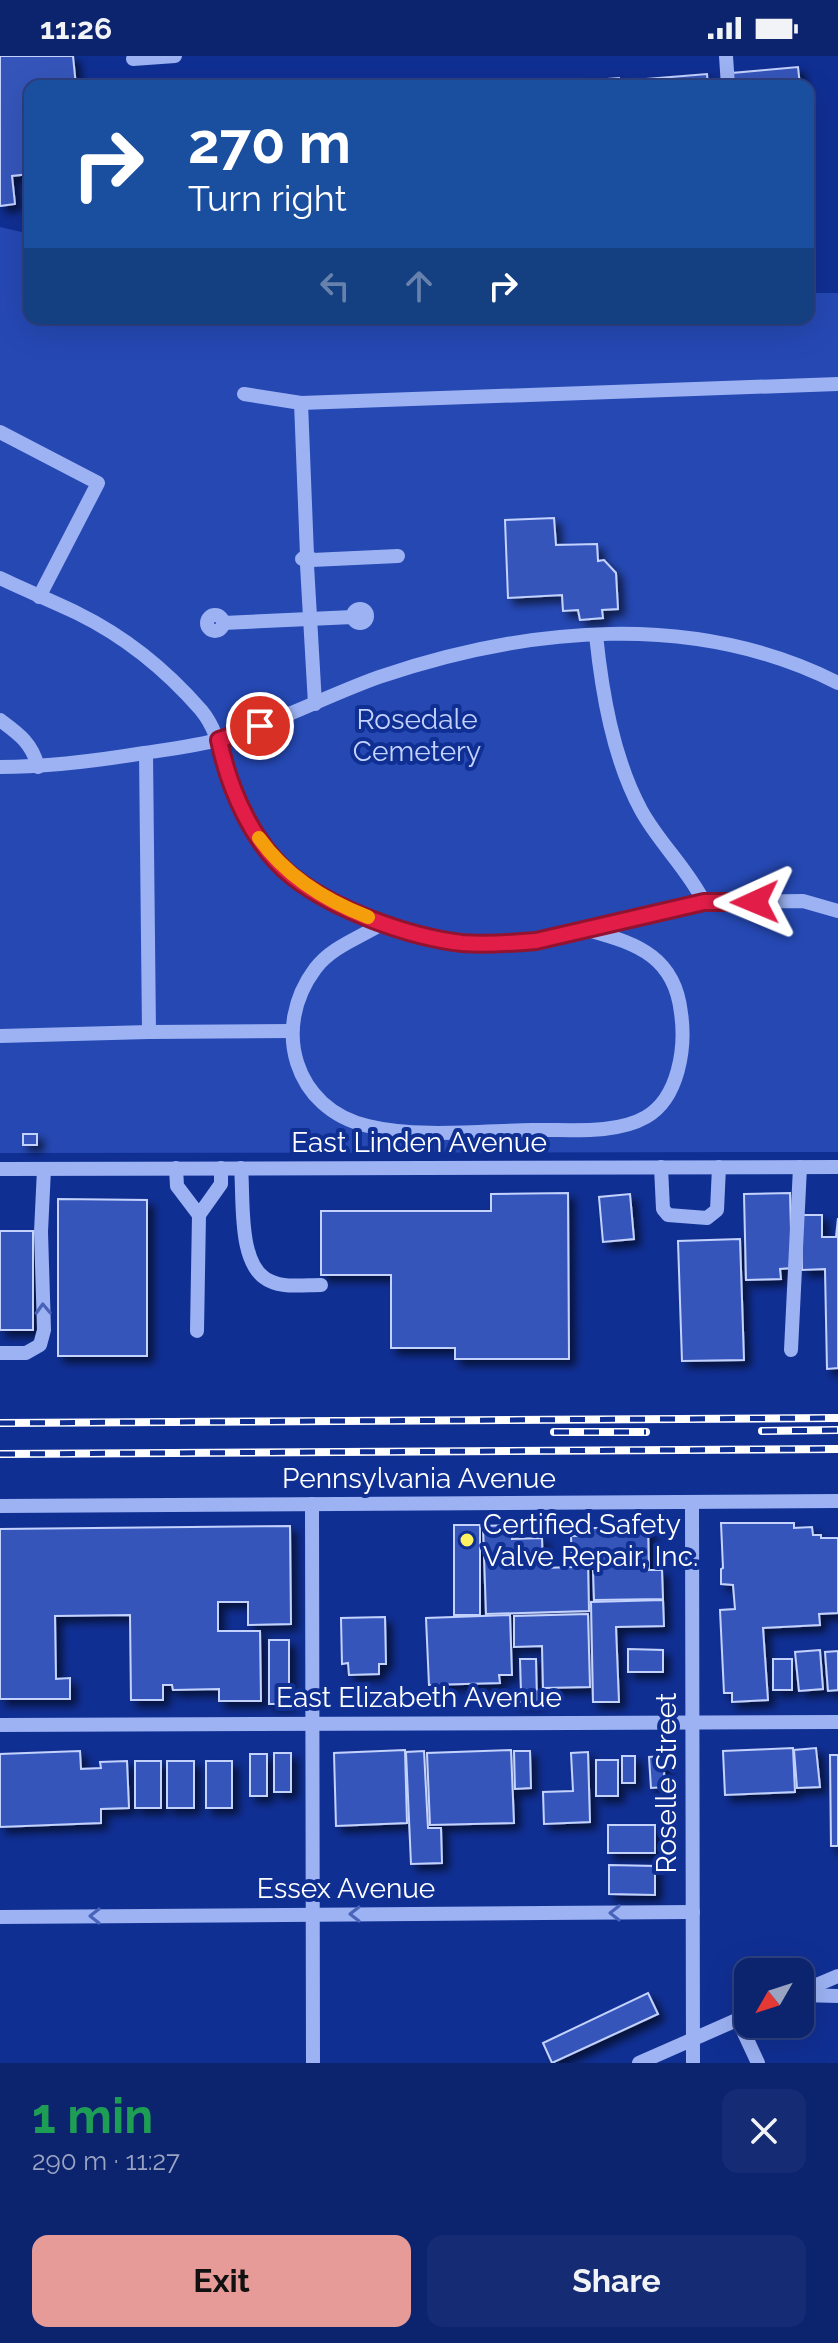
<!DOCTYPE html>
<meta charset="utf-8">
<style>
body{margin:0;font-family:Raleway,sans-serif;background:#152b73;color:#f1f3f6;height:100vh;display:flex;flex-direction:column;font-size:30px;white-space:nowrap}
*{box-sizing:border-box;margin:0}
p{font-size:26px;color:#9aa4c2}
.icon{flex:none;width:44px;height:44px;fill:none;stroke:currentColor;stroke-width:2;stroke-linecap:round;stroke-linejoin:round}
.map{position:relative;height:2007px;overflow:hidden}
.drawer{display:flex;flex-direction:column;background:#0c236e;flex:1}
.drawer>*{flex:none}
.top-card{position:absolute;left:24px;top:24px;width:790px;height:244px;border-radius:16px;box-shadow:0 8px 32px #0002,0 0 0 2px #2c4081;background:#1a4fa0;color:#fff;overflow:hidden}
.needle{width:52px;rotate:231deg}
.tools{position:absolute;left:734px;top:1902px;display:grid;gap:16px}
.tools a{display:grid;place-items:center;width:80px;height:80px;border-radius:16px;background:#0c236e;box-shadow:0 8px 32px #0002,0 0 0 2px #2c4081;font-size:40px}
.pin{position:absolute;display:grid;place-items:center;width:68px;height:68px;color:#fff;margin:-34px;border:4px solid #fff;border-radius:50%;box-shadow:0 2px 8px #0007}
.me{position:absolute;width:88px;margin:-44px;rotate:269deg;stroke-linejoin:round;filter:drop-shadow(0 0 6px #0008)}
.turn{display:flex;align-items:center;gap:28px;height:168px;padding:0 32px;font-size:36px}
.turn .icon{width:104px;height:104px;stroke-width:2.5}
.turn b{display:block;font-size:56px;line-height:68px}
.lanes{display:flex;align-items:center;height:76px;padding:0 32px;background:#0003;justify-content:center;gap:40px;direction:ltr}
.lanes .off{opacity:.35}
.round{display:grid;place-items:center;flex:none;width:84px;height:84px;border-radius:16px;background:#152b73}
.headline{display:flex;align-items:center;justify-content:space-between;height:136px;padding:0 32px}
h1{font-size:48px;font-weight:700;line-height:60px;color:#1e9e55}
.cta{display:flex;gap:16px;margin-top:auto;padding:16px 32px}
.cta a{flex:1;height:92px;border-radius:16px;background:#e69b98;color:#111;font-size:32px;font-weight:700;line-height:92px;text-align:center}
.cta a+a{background:#152b73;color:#f1f3f6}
.status{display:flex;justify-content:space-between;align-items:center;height:56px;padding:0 40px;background:#0c236e;direction:ltr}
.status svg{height:22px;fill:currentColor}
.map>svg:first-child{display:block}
</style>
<div class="status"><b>11:26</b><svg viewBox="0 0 49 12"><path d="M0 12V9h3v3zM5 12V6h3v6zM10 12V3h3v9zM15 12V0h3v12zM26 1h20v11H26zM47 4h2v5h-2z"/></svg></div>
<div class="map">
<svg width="838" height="2007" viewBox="0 0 838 2007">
<defs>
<filter id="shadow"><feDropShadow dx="6" dy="6" stdDeviation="4" flood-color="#0009"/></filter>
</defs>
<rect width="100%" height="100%" fill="#102f93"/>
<path fill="#2548b3" d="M 0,171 L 30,178 L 30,262 L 808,262 L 808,237 L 838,237 L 838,1096 L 0,1097 Z"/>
<g fill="#3455ba" stroke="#c4d2fe" stroke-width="2" filter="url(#shadow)">
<path d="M 0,0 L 73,0 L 76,30 L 30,30 L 30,118 L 12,120 L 15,148 L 0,150 Z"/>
<path d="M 798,11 L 800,30 L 733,30 L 732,17 Z"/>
<path d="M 707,18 L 708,30 L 648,30 L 647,23 Z"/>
<path d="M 619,22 L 620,30 L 571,30 L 570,26 Z"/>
<path d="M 554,462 L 556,489 L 597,488 L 598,505 L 604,504 L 616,517 L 618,553 L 602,554 L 603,562 L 580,564 L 578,554 L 563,555 L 562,539 L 508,542 L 505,464 Z"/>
<rect x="23" y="1078" width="14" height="11"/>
<path d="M 568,1137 L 569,1303 L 455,1303 L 455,1292 L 391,1292 L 391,1219 L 321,1219 L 321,1155 L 491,1155 L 491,1138 Z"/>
<path d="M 790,1137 L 792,1212 L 780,1213 L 781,1223 L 746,1224 L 744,1138 Z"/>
<path d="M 630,1138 L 634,1183 L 603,1186 L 599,1141 Z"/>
<path d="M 58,1143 L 147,1144 L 147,1300 L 58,1300 Z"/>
<path d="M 801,1159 L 822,1159 L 822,1181 L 836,1181 L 838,1162 L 838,1312 L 827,1313 L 825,1213 L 802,1214 Z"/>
<rect x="0" y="1175" width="33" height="99"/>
<path d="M 740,1183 L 744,1304 L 682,1305 L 678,1185 Z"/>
<path d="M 721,1467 L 794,1467 L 794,1472 L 812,1471 L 813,1479 L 821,1479 L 821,1482 L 838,1482 L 838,1557 L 819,1558 L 820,1569 L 763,1572 L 768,1644 L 732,1646 L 732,1637 L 724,1637 L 720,1554 L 735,1553 L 733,1529 L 721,1528 L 721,1513 L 723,1512 Z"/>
<rect x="454" y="1469" width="26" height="90"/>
<path d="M 512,1469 L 512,1483 L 542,1482 L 543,1512 L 572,1511 L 571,1480 L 590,1480 L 589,1472 L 601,1472 L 601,1476 L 612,1476 L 612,1469 L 648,1469 L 649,1514 L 662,1514 L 663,1543 L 594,1544 L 593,1515 L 602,1515 L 601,1505 L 588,1506 L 589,1555 L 486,1558 L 483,1470 Z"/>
<path d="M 290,1470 L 291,1568 L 248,1569 L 248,1546 L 218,1546 L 218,1575 L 260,1575 L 261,1645 L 219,1645 L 219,1633 L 173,1634 L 172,1629 L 163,1629 L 163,1644 L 131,1644 L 130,1559 L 55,1560 L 56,1623 L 70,1622 L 70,1643 L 0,1643 L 0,1473 Z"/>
<path d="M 663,1544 L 664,1570 L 616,1571 L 619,1646 L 593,1646 L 591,1546 Z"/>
<path d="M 588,1558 L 590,1631 L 543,1632 L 542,1590 L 514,1591 L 514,1560 Z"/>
<path d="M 510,1559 L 512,1619 L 499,1619 L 500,1627 L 429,1629 L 426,1562 Z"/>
<path d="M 385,1561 L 386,1608 L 379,1608 L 379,1618 L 349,1619 L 348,1607 L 342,1608 L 341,1562 Z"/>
<rect x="269" y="1584" width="20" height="64"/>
<path d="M 628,1593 L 663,1594 L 663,1616 L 628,1616 Z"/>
<path d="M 820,1594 L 823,1633 L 799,1635 L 795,1596 Z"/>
<path d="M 838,1595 L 838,1634 L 828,1635 L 825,1596 Z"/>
<path d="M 520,1603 L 536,1603 L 537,1646 L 514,1646 L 514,1636 L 521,1636 Z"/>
<rect x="773" y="1603" width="19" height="31"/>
<path d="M 793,1692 L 795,1736 L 725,1739 L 723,1695 Z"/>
<path d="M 816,1692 L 820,1731 L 797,1732 L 794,1694 Z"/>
<path d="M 405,1694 L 407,1767 L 336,1770 L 334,1697 Z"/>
<path d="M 511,1694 L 514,1767 L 430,1769 L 427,1697 Z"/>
<path d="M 80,1695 L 81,1713 L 101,1712 L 100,1706 L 127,1705 L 129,1752 L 101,1753 L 101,1767 L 0,1771 L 0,1698 Z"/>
<path d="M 424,1695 L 428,1772 L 441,1772 L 442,1807 L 411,1808 L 406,1696 Z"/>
<path d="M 514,1695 L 530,1695 L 531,1732 L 515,1733 Z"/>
<path d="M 588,1696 L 590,1766 L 544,1768 L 543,1736 L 573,1735 L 571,1697 Z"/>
<rect x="274" y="1697" width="17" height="39"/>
<rect x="250" y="1698" width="17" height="42"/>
<path d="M 830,1699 L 838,1699 L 838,1790 L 831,1790 Z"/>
<rect x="622" y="1700" width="13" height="27"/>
<path d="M 663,1700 L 665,1731 L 651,1732 L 649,1701 Z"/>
<rect x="596" y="1704" width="22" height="36"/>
<rect x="135" y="1705" width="26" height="47"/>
<rect x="167" y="1705" width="27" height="47"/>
<rect x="206" y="1705" width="26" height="47"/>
<rect x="608" y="1769" width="47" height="28"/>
<path d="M 609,1809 L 655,1810 L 655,1839 L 609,1838 Z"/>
<path d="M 648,1937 L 658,1958 L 552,2007 L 543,1987 Z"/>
</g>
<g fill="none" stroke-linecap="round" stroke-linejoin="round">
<g stroke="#9cb2f3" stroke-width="14">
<path d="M 726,0 L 728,30"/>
<path d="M 133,3 L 175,0"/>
<path d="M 244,338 L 301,347 L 838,328"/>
<path d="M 301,347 L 307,499"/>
<path d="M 0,376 L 98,427 L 39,541"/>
<path d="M 302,503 L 307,499 L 312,504 L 398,500"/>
<path d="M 307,509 L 315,648"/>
<path d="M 0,522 C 25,534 52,545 77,557 C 124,580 167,615 201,654 C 215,671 219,689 224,709 C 230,730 241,752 252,770 C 263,789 277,808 294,822 C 337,854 409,881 463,887 C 487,889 512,887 536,885 L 704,846 L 803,845 L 838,855"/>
<circle cx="360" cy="560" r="7"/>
<circle cx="215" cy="567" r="8"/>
<path d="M 223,567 L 353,561"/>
<path d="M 596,579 C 602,637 613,702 641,754 C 659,787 687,812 704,846"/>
<path d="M 0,664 C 19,678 32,687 38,711"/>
<path d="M 146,697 L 149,976"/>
<path d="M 0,711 C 49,711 96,705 144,697 C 170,693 197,690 221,683 C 276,667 326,640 379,621 C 527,571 694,554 838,627"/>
<path d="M 385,866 C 362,881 332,890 315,913 C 271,972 294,1053 368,1070 C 417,1082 482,1075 532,1074 C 567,1073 615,1079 646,1061 C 679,1042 686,991 681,957 C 675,902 639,888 591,875"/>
<path d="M 0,980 L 149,976 L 291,975"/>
<path d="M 661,1111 L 663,1153 L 668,1159 L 707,1162 L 717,1154 L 719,1111"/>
<path d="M 176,1112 L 177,1130 L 199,1159 L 221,1128 L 221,1112"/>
<path d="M 241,1112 C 244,1143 237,1211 270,1225 C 284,1232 305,1229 321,1229"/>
<path d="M 0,1113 L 838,1111"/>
<path d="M 197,1275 L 199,1159"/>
<path d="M 791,1294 L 800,1111"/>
<path d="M 0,1297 L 26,1297 L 40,1289 L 44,1274 L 41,1176 L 44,1113"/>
<path d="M 692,1447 L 693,2007"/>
<path d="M 312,1448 L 313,2007"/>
<path d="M 0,1450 L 838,1445"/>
<path d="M 0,1669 L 838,1666"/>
<path d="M 0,1861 L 693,1856"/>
<path d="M 800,1936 L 838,1920"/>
<path d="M 800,1939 L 838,1940"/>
<path d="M 738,1964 L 758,2007"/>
<path d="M 639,2007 L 748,1959"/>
</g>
<defs>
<g id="rail">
<path d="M 0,1367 L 838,1362"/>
<path d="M 762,1375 L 838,1374"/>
<path d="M 554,1376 L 646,1376"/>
<path d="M 0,1398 L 838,1393"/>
</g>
</defs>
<use href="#rail" stroke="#fff" stroke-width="8"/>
<use href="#rail" stroke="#102f93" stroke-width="5" stroke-dasharray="15" stroke-linecap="butt"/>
</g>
<defs><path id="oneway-chevron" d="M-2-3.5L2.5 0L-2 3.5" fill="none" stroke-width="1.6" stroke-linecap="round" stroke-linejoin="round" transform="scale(2)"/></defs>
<g stroke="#4863b9">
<use href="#oneway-chevron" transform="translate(43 1253) rotate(-92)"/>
<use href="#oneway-chevron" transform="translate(615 1857) rotate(180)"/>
<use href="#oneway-chevron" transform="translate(355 1858) rotate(180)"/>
<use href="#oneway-chevron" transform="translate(95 1860) rotate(180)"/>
</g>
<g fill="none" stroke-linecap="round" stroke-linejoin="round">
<defs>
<path id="route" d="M 260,670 L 219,684 C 229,733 253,789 293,821 C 335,854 409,881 462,887 C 487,889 512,887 536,885 L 704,846 L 755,846"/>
</defs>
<use href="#route" stroke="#92132f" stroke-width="20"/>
<use href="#route" stroke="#e11d48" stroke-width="14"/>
<path stroke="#f59e0b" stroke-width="14" d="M 259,782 C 286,820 324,844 368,861"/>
</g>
<circle fill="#fff15f" stroke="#102f93" stroke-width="3" cx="467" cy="1484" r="8"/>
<g text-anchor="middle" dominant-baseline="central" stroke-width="8" stroke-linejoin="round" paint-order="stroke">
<g font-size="28" fill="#c4d2fe" stroke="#102f93">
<text x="417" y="663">Rosedale<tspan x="417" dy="32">Cemetery</tspan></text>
</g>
<g font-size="28" fill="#fff" stroke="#102f93">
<text x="419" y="1086">East Linden Avenue</text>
<text x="419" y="1422">Pennsylvania Avenue</text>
<text x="419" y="1641">East Elizabeth Avenue</text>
<text transform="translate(666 1727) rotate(-90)">Roselle Street</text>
<text x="346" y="1832">Essex Avenue</text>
</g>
<g font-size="28" fill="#fff" stroke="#102f93" text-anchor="start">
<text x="483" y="1468">Certified Safety<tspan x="483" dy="32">Valve Repair, Inc.</tspan></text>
</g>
</g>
</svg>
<div class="tools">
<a><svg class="needle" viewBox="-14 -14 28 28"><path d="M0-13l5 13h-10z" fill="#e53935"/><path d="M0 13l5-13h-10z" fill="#9aa4c2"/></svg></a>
</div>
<div class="pin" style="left:260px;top:670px;background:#d93025"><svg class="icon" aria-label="arrive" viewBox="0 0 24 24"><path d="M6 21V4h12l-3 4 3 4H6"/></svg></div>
<svg class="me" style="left:755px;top:846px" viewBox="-20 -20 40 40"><path d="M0-17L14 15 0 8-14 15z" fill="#e11d48" stroke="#fff" stroke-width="4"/></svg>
<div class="top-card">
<div class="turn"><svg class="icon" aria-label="right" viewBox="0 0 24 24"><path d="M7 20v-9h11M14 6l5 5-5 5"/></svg><div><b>270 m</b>Turn right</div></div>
<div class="lanes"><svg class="icon off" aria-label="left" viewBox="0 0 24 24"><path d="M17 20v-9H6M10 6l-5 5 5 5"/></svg><svg class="icon off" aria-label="ahead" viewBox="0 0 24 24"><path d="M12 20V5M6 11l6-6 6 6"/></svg><svg class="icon" aria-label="right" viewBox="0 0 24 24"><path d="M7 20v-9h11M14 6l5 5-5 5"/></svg></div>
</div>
</div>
<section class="drawer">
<div class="headline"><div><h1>1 min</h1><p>290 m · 11:27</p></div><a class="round"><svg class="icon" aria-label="close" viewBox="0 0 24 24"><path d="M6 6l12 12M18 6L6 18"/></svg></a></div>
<div class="cta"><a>Exit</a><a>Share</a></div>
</section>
